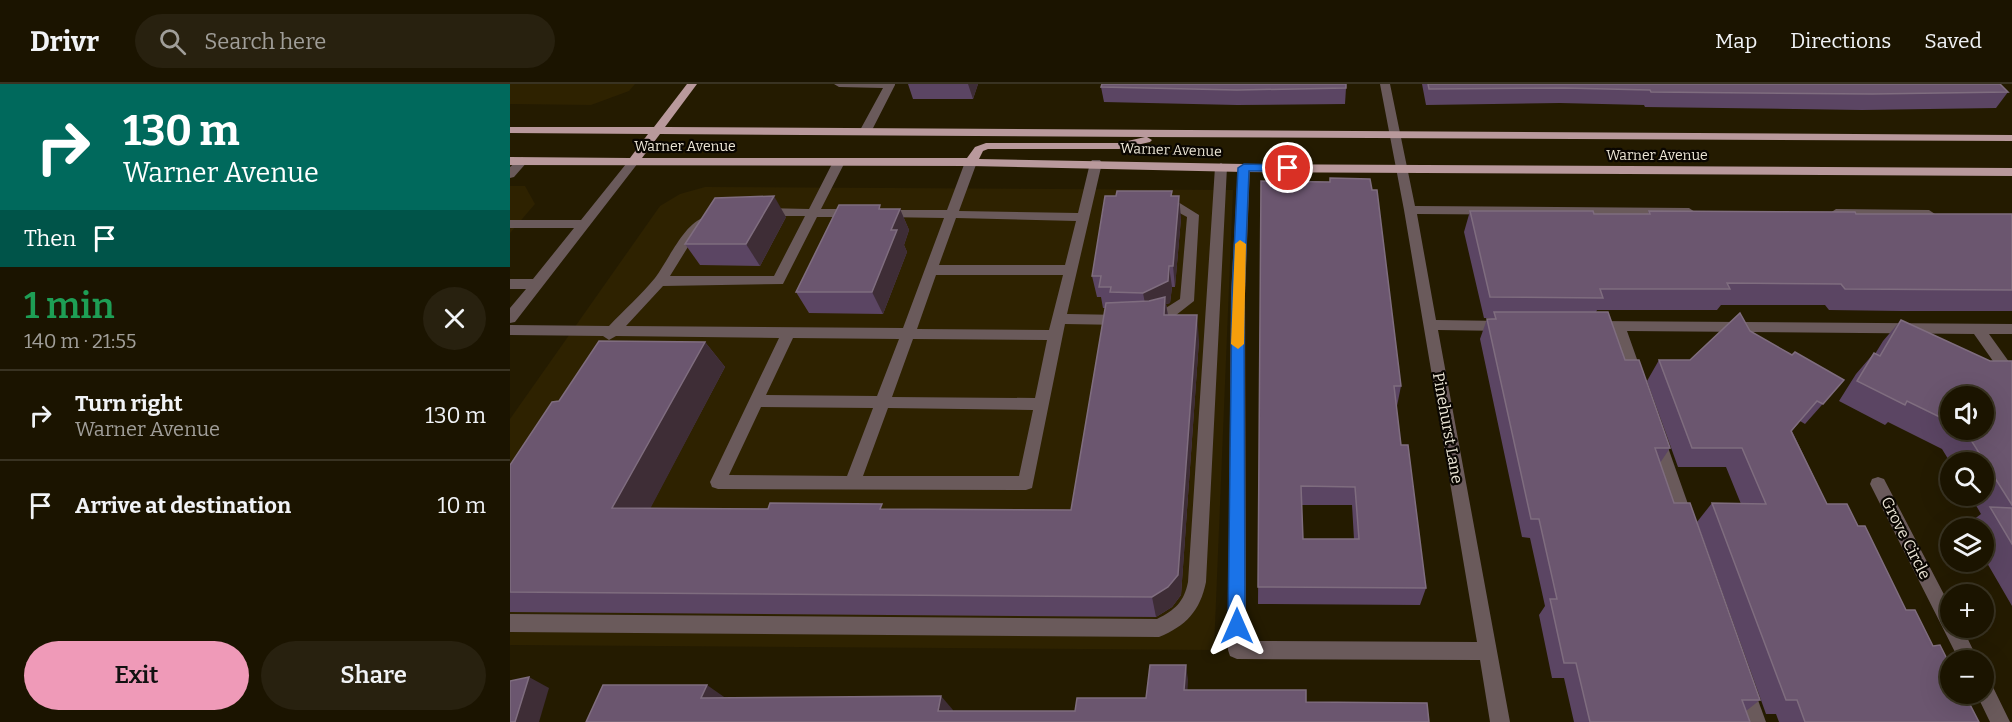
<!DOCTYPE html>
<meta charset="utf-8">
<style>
body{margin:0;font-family:Bitter,serif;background:#28210f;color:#f1f3f6;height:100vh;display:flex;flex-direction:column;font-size:22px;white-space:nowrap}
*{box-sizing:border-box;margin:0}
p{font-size:20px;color:#a09e99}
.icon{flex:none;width:33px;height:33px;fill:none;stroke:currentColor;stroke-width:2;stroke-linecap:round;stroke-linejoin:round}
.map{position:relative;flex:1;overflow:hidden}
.side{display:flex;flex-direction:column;background:#1b1400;width:510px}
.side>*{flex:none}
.banner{background:#00695c;color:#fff;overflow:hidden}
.fabs{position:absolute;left:1430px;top:302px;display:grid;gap:12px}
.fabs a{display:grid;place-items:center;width:54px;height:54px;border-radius:50%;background:#1b1400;box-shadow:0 6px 24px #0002,0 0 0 2px #393322;font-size:30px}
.pin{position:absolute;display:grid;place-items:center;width:51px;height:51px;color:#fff;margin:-26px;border:3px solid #fff;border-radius:50%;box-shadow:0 2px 6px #0007}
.me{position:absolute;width:66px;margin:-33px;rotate:0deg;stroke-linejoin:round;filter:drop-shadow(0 0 4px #0008)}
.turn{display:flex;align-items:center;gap:21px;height:126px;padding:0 24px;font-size:27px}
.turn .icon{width:78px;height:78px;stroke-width:2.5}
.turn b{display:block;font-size:42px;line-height:51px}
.then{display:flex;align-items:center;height:57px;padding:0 24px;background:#0003;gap:12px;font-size:22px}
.round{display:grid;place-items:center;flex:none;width:63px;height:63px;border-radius:32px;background:#28210f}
.headline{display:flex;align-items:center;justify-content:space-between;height:102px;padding:0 24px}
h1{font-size:36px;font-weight:600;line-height:45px;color:#1e9e55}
.button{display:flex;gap:12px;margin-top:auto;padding:12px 24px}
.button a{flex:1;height:69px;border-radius:36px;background:#ef9ab8;color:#111;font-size:24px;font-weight:600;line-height:69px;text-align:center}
.button a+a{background:#28210f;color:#f1f3f6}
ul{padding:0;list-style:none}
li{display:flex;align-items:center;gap:18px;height:90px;padding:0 24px;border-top:2px solid #393322}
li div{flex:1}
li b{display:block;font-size:22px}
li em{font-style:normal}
header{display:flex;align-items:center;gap:36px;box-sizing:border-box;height:84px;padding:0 30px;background:#1b1400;border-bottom:2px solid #393322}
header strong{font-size:28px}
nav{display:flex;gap:33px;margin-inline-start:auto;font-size:21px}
.search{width:420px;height:54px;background:#28210f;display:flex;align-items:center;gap:15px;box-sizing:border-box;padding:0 21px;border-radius:33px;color:#a09e99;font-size:22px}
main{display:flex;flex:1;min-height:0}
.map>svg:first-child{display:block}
</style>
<header>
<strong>Drivr</strong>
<div class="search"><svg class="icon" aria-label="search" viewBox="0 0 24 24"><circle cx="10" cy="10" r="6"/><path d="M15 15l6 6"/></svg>Search here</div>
<nav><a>Map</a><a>Directions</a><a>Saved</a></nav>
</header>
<main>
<section class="side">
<div class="banner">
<div class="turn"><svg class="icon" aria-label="right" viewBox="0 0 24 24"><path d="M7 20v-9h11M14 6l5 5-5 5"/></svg><div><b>130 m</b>Warner Avenue</div></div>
<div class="then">Then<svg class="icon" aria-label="arrive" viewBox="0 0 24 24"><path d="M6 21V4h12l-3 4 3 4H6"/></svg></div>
</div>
<div class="headline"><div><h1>1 min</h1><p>140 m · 21:55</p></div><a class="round"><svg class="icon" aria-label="close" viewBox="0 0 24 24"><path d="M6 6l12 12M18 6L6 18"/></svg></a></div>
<ul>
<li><svg class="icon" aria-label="right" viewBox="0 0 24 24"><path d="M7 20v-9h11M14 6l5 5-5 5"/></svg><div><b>Turn right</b><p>Warner Avenue</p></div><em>130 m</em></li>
<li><svg class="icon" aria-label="arrive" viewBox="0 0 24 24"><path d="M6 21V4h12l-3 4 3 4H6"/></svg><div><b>Arrive at destination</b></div><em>10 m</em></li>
</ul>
<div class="button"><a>Exit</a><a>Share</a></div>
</section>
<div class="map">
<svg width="1502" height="638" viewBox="0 0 1502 638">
<rect width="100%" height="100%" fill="#241b00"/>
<g fill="#2e2200">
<path d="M 0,0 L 125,0 L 119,7 L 81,21 L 0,20 Z"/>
<path d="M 0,102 L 15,102 L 25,120 L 0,149 Z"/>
<path d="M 195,103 L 723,106 L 704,566 L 0,561 L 0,335 L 150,122 L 170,110 Z"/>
</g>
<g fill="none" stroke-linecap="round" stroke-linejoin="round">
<g fill="#6a5a5b" fill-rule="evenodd">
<path d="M 324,0 L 385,0 L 385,1 L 361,48 L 355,51 L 349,48 L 373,4 L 329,3 Z"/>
<path d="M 870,0 L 880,0 L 905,122 L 1179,124 L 1185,128 L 1179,132 L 907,130 L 926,236 L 995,237 L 1002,242 L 995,247 L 928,246 L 1000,638 L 980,638 L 970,576 L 727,575 L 720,572 L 718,566 L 721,210 L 728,84 L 734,80 L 740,84 L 735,210 L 736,557 L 967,558 L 894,126 Z"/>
<path d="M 12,73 L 18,77 L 4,93 L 0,94 L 0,83 Z"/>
<path d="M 124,73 L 128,75 L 128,79 L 5,238 L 0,239 L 0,224 L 16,205 L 0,205 L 0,195 L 23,195 L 64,144 L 0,144 L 0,136 L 71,136 L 120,75 Z"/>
<path d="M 329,74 L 335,78 L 311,125 L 346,125 L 352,129 L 346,133 L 307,133 L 273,200 L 153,202 L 116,242 L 393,244 L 434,134 L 373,133 L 367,129 L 369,126 L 437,126 L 455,78 L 461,74 L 467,78 L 449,127 L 568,129 L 580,79 L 582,76 L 590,76 L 592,79 L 557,230 L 613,231 L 620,236 L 613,241 L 555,240 L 522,404 L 516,406 L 208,405 L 202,403 L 200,398 L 269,254 L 106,252 L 99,256 L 93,252 L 0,251 L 0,241 L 99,242 C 114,226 131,211 145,194 C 158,177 174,139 195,133 L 201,137 L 181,158 L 160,192 L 264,192 L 295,132 L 253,132 L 247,128 L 253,124 L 299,125 L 323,78 ZM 446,134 L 566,137 L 555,181 L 429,181 ZM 426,191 L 553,191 L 539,246 L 407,245 ZM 283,254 L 389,255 L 367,312 L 256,311 ZM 403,255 L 537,256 L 525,314 L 382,313 ZM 251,323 L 363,324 L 337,392 L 219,391 ZM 378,324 L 523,326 L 509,392 L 353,392 Z"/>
<path d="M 711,79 L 717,83 L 696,498 C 690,527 676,542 649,553 L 0,548 L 0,530 L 647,535 C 665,526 674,518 678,498 L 705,83 Z"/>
<path d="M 653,117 L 668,118 L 689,131 L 684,217 L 661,235 L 639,241 L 632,236 L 634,232 L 651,227 L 670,215 L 677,133 L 662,125 L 649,124 L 647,121 Z"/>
<path d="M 1326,125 L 1419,126 L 1425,130 L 1419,134 L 1322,132 L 1320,129 Z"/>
<path d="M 1082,237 L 1502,240 L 1502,250 L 1479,250 L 1502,282 L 1502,299 L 1497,297 L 1464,250 L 1117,247 L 1134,295 L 1132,299 L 1122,299 L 1120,295 L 1103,247 L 1077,246 L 1075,242 Z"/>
<path d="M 1147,349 L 1152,351 L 1155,355 L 1184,437 L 1182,442 L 1176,444 L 1170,442 L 1168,437 L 1139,355 L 1142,351 Z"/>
<path d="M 1368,393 L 1374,395 L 1440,522 L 1440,543 L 1452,543 L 1468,576 L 1449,576 L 1360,400 L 1362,395 Z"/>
<path d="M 1234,595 L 1241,597 L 1256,638 L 1236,638 L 1224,604 L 1227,597 Z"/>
<path d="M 1473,595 L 1480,597 L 1500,638 L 1480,638 L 1466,609 L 1473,609 Z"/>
</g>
<path fill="#b9999c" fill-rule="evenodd" d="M 177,0 L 187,0 L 155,43 L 1502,51 L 1502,57 L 637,53 L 642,56 L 640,58 L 609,65 L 478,65 L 473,67 L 469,75 L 734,80 L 1502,84 L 1502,92 L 734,88 L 461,82 L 0,81 L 0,73 L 120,74 L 138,50 L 0,49 L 0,43 L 144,43 ZM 150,50 L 635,53 L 609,59 L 476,59 L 465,63 L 457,74 L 132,74 Z"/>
</g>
<g fill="#5b4563" fill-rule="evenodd">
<path d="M 398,0 L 468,0 L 463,15 L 403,15 Z"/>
<path d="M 912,0 L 1490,0 L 1498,8 L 1486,24 L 1352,26 L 1135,23 L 1134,21 L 1050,19 L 916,21 Z"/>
<path d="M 591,3 L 836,4 L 835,20 L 727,21 L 594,18 Z"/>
<path d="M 820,94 L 862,106 L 891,302 L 887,322 L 886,322 L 891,361 L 916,504 L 910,521 L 748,520 L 751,97 L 820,98 ZM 791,421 L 842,421 L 844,455 L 793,455 Z"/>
<path d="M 662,112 L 671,134 L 665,203 L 662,203 L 660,219 L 656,220 L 658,231 L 689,256 L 671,511 L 662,523 L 646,533 L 0,528 L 0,381 L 49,317 L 195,258 L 215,283 L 140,424 L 561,426 L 595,224 L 593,224 L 591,213 L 587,213 L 582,192 Z"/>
<path d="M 371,125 L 390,125 L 399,146 L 394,161 L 397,168 L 373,230 L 299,229 L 286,208 Z"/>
<path d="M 960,127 L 1084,130 L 1138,130 L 1139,127 L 1346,130 L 1502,130 L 1502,227 L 1391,227 L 1319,226 L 1315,221 L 1211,221 L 1207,226 L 1087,226 L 1086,228 L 1115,276 L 1160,364 L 1150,379 L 1164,419 L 1250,616 L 1236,627 L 1240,638 L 1064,638 L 1054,594 L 1042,594 L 1029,531 L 1035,522 L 1020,454 L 1012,453 L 970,255 L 977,235 L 982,234 L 974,234 L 954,148 Z"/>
<path d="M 276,133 L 250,182 L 190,181 L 175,160 Z"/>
<path d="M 1391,236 L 1480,277 L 1502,277 L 1502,522 L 1473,472 L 1473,444 L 1456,444 L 1455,442 L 1471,430 L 1460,411 L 1473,411 L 1473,378 L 1440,378 L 1432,365 L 1378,338 L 1375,341 L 1329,317 L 1346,290 L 1364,269 L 1365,270 L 1373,257 ZM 1440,312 L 1473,345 L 1440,345 Z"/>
<path d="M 1240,247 L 1282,271 L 1334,296 L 1295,340 L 1290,337 L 1282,347 L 1317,420 L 1348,442 L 1396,526 L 1423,562 L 1469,638 L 1269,638 L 1266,630 L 1256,630 L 1187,438 L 1202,419 L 1231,420 L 1216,383 L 1168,383 L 1137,297 L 1149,276 L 1180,276 Z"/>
</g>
<g fill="#3e2d36">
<path d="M 458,0 L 468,0 L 463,15 Z"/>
<path d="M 264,112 L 276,133 L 250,182 L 236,160 Z"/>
<path d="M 669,112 L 671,134 L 665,203 L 663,182 Z"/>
<path d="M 390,125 L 399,146 L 394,161 L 397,168 L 373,230 L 362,208 L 381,146 Z"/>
<path d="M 659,182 L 662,203 L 660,219 L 656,220 L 659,238 L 637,230 L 633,209 Z"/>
<path d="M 687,231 L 689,256 L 671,511 L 662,523 L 646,533 L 642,513 Z"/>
<path d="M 195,258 L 215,283 L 129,446 L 102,424 Z"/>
<path d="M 676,581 L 678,596 L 677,619 L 674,606 Z"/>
<path d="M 19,593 L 39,604 L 29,638 L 5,638 Z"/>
<path d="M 197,601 L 217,615 L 191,614 Z"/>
<path d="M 431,612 L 443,626 L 440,638 L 428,627 Z"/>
</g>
<g fill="#6b566f" stroke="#7f6d7f" stroke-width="1.5" fill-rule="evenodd">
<path d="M 592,0 L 836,0 L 836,4 L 727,6 L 591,3 Z"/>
<path d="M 918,0 L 1490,0 L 1498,8 L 1362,10 L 1141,8 L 1140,6 L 1054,4 L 919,5 Z"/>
<path d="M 820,94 L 860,95 L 862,106 L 867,106 L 891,302 L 884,302 L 891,361 L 898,361 L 916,504 L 748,503 L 751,97 L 820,98 ZM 791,402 L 845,403 L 849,455 L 793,455 Z"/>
<path d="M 607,107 L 662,107 L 661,112 L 669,112 L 663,182 L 659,182 L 658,197 L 633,209 L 600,208 L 601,203 L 589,203 L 591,192 L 582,192 L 595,112 L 606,112 Z"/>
<path d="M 264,112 L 236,160 L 175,160 L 205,114 Z"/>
<path d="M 329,121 L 370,121 L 369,125 L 390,125 L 381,146 L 387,146 L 362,208 L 286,208 Z"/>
<path d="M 960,127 L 1083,127 L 1084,130 L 1140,130 L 1139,127 L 1345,128 L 1346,130 L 1502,130 L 1502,206 L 1335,205 L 1331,200 L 1217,199 L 1220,205 L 1090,205 L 1093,214 L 980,213 Z"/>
<path d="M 655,213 L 654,231 L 687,231 L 668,491 L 658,503 L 642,513 L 0,508 L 0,381 L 42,318 L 49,317 L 89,257 L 195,258 L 102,424 L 258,425 L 260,419 L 372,420 L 370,425 L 561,426 L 596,219 L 639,217 Z"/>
<path d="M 984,228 L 1098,228 L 1115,276 L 1129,276 L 1160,364 L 1145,364 L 1164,419 L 1180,419 L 1250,616 L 1232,616 L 1240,638 L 1080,638 L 1066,579 L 1054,579 L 1040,515 L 1047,515 L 1029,435 L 1021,435 L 977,235 L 986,235 Z"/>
<path d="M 1230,229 L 1240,247 L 1282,271 L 1285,268 L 1334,296 L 1313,320 L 1307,317 L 1281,347 L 1317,420 L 1337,420 L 1348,442 L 1355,442 L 1396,526 L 1405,526 L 1423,562 L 1430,561 L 1440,581 L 1440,609 L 1454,609 L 1469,638 L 1295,638 L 1287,616 L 1276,616 L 1202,419 L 1256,420 L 1232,364 L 1182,364 L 1149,276 L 1180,276 Z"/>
<path d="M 1391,236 L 1480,277 L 1502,277 L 1502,421 L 1454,345 L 1473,345 L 1473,312 L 1440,312 L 1440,338 L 1397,317 L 1395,321 L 1347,297 L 1364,269 L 1370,272 Z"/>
<path d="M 1480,423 L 1502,424 L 1502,460 Z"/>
<path d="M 640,581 L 676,581 L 674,606 L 796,606 L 796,618 L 917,619 L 919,638 L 76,638 L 93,601 L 197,601 L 191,614 L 431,612 L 428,627 L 565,627 L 567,614 L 636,614 Z"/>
<path d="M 19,593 L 5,638 L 0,638 L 0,597 Z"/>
</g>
<path fill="#1a73e8" stroke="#114b97" stroke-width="1.5" d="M 734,80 L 778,81 L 784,84 L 778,87 L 739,87 L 734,210 L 735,542 L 732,548 L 727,550 L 721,548 L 718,542 L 722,210 L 728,84 Z"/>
<path fill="#f59e0b" d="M 730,156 L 736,160 L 734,260 L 728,265 L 721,260 L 725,160 Z"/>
<g text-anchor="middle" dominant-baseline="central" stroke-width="4.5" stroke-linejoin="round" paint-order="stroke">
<g font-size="14" fill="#ece6d6" stroke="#0a0601">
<text x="175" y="62">Warner Avenue</text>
<text transform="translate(661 66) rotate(2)">Warner Avenue</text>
<text x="1147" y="71">Warner Avenue</text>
</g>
<g font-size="16" fill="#ece6d6" stroke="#0a0601">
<text transform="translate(938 344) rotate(80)">Pinehurst Lane</text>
<text transform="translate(1396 454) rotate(63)">Grove Circle</text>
</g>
</g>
</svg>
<div class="fabs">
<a><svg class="icon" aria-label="sound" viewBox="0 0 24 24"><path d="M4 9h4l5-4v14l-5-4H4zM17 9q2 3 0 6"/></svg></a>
<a><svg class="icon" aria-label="search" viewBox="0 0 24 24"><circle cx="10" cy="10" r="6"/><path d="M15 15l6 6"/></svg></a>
<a><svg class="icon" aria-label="layers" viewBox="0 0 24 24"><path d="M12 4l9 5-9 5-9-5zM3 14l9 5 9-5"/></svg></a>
<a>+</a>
<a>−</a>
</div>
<div class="pin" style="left:778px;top:84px;background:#d93025"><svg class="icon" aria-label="arrive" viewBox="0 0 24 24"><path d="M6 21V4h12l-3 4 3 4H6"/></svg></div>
<svg class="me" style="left:727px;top:542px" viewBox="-20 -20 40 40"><path d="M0-17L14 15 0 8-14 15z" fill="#1a73e8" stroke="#fff" stroke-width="4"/></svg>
</div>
</main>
